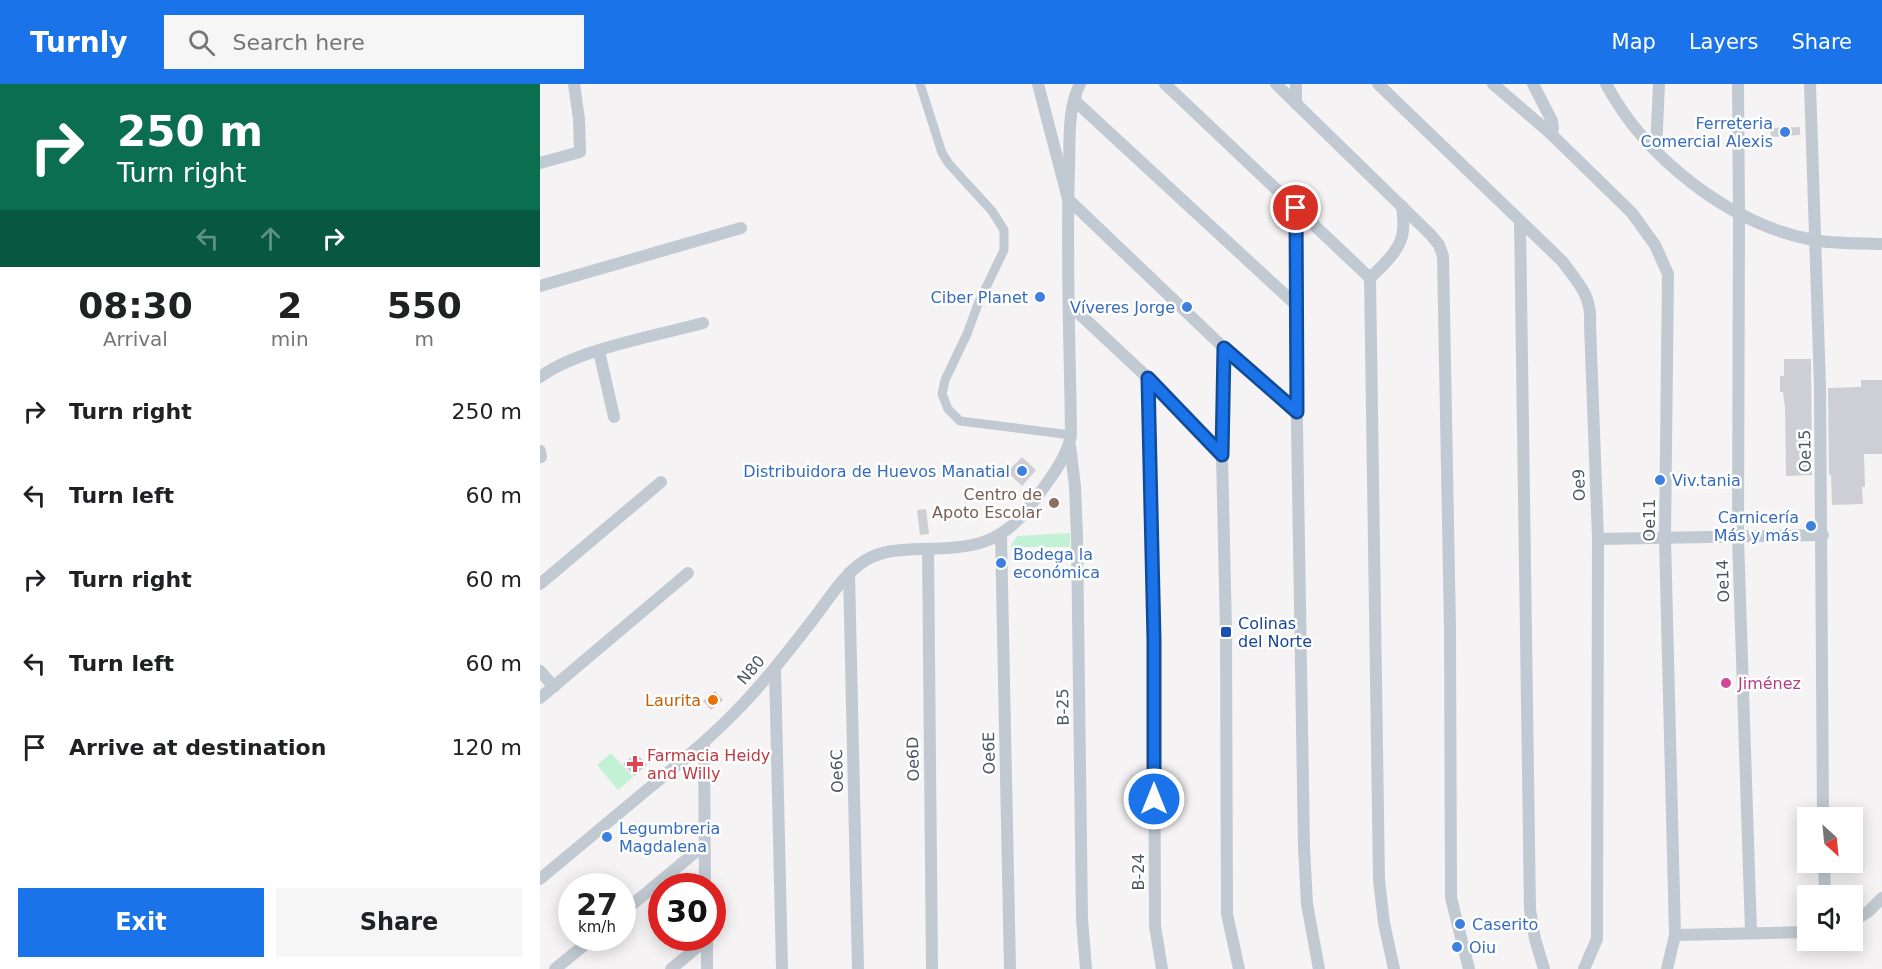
<!DOCTYPE html>
<meta charset="utf-8">
<style>
body{margin:0;font-family:"DejaVu Sans",sans-serif;background:#f6f6f6;color:#202124;height:100vh;display:flex;flex-direction:column;font-size:22px;white-space:nowrap}
*{box-sizing:border-box;margin:0}
p{font-size:20px;color:#757577}
.icon{flex:none;width:33px;height:33px;fill:none;stroke:currentColor;stroke-width:2;stroke-linecap:round;stroke-linejoin:round}
.map{position:relative;flex:1;overflow:hidden}
.details{display:flex;flex-direction:column;background:#fff;width:540px}
.details>*{flex:none}
.top-card{background:#0b6e4f;color:#fff;overflow:hidden}
.needle{width:39px;rotate:153deg}
.buttons{position:absolute;left:1257px;top:723px;display:grid;gap:12px}
.buttons a{display:grid;place-items:center;width:66px;height:66px;border-radius:0px;background:#fff;box-shadow:0 3px 15px #0003;font-size:30px}
.speed{position:absolute;left:18px;top:789px;display:flex;gap:12px;font-size:30px;font-weight:700;text-align:center}
.speed>*{display:grid;place-content:center;width:78px;height:78px;border-radius:50%;background:#fff;box-shadow:0 3px 15px #0003;line-height:1}
.speed small{font-size:15px;font-weight:400}
.speed .limit{border:9px solid #d22;background:#fff;color:#111}
.pin{position:absolute;display:grid;place-items:center;width:51px;height:51px;color:#fff;margin:-26px;border:3px solid #fff;border-radius:50%;box-shadow:0 2px 6px #0007}
.me{position:absolute;width:66px;margin:-33px;rotate:0deg;stroke-linejoin:round;filter:drop-shadow(0 0 4px #0008)}
.turn{display:flex;align-items:center;gap:21px;height:126px;padding:0 18px;font-size:27px}
.turn .icon{width:78px;height:78px;stroke-width:2.5}
.turn b{display:block;font-size:42px;line-height:51px}
.lanes{display:flex;align-items:center;height:57px;padding:0 18px;background:#0003;justify-content:center;gap:30px;direction:ltr}
.lanes .off{opacity:.35}
.eta{display:flex;justify-content:space-evenly;align-items:center;height:102px;text-align:center}
.eta b{font-size:36px;font-weight:800;line-height:42px}
.cta{display:flex;gap:12px;margin-top:auto;padding:12px 18px}
.cta a{flex:1;height:69px;border-radius:0px;background:#1a73e8;color:#fff;font-size:24px;font-weight:800;line-height:69px;text-align:center}
.cta a+a{background:#f6f6f6;color:#202124}
ul{padding:0;list-style:none}
li{display:flex;align-items:center;gap:18px;height:84px;padding:0 18px}
li div{flex:1}
li b{display:block;font-size:22px}
li em{font-style:normal}
header{display:flex;align-items:center;gap:36px;box-sizing:border-box;height:84px;padding:0 30px;background:#1a73e8;color:#fff}
header strong{font-size:28px}
nav{display:flex;gap:33px;margin-inline-start:auto;font-size:21px}
.search{width:420px;height:54px;background:#f6f6f6;display:flex;align-items:center;gap:15px;box-sizing:border-box;padding:0 21px;border-radius:0px;color:#757577;font-size:22px}
main{display:flex;flex:1;min-height:0}
.map>svg:first-child{display:block}
</style>
<header>
<strong>Turnly</strong>
<div class="search"><svg class="icon" aria-label="search" viewBox="0 0 24 24"><circle cx="10" cy="10" r="6"/><path d="M15 15l6 6"/></svg>Search here</div>
<nav><a>Map</a><a>Layers</a><a>Share</a></nav>
</header>
<main>
<section class="details">
<div class="top-card">
<div class="turn"><svg class="icon" aria-label="right" viewBox="0 0 24 24"><path d="M7 20v-9h11M14 6l5 5-5 5"/></svg><div><b>250 m</b>Turn right</div></div>
<div class="lanes"><svg class="icon off" aria-label="left" viewBox="0 0 24 24"><path d="M17 20v-9H6M10 6l-5 5 5 5"/></svg><svg class="icon off" aria-label="ahead" viewBox="0 0 24 24"><path d="M12 20V5M6 11l6-6 6 6"/></svg><svg class="icon" aria-label="right" viewBox="0 0 24 24"><path d="M7 20v-9h11M14 6l5 5-5 5"/></svg></div>
</div>
<div class="eta">
<div><b>08:30</b><p>Arrival</p></div>
<div><b>2</b><p>min</p></div>
<div><b>550</b><p>m</p></div>
</div>
<ul>
<li><svg class="icon" aria-label="right" viewBox="0 0 24 24"><path d="M7 20v-9h11M14 6l5 5-5 5"/></svg><div><b>Turn right</b></div><em>250 m</em></li>
<li><svg class="icon" aria-label="left" viewBox="0 0 24 24"><path d="M17 20v-9H6M10 6l-5 5 5 5"/></svg><div><b>Turn left</b></div><em>60 m</em></li>
<li><svg class="icon" aria-label="right" viewBox="0 0 24 24"><path d="M7 20v-9h11M14 6l5 5-5 5"/></svg><div><b>Turn right</b></div><em>60 m</em></li>
<li><svg class="icon" aria-label="left" viewBox="0 0 24 24"><path d="M17 20v-9H6M10 6l-5 5 5 5"/></svg><div><b>Turn left</b></div><em>60 m</em></li>
<li><svg class="icon" aria-label="arrive" viewBox="0 0 24 24"><path d="M6 21V4h12l-3 4 3 4H6"/></svg><div><b>Arrive at destination</b></div><em>120 m</em></li>
</ul>
<div class="cta"><a>Exit</a><a>Share</a></div>
</section>
<div class="map">
<svg width="1342" height="885" viewBox="0 0 1342 885">
<rect width="100%" height="100%" fill="#f5f3f3"/>
<g fill="#c3f1d5">
<path d="M 530,449 L 530,463 L 470,463 L 477,452 Z"/>
<path d="M 71,669 L 93,693 L 78,706 L 57,681 Z"/>
</g>
<g fill="#cdcfd5">
<path d="M 1260,43 L 1260,51 L 1231,53 L 1230,44 Z"/>
<path d="M 1244,275 L 1271,275 L 1272,391 L 1246,392 L 1245,324 L 1243,308 L 1240,308 L 1240,292 L 1244,292 Z"/>
<path d="M 1321,296 L 1342,296 L 1342,370 L 1324,370 L 1325,403 L 1322,403 L 1323,420 L 1292,421 L 1291,391 L 1289,391 L 1288,304 L 1321,303 Z"/>
<path d="M 482,373 L 496,386 L 482,402 L 467,388 Z"/>
<path d="M 386,425 L 389,450 L 380,451 L 377,426 Z"/>
<path d="M 175,607 L 183,616 L 171,626 L 163,617 Z"/>
<path d="M 96,669 L 107,681 L 94,692 L 83,680 Z"/>
</g>
<g fill="none" stroke-linecap="round" stroke-linejoin="round">
<path stroke="#c1cad2" stroke-width="9" d="M 380,0 L 402,69 L 409,80 L 452,127 L 464,146 L 464,166 L 438,220 L 427,250 L 405,296 L 402,310 L 408,325 L 420,337 L 531,351"/>
<g stroke="#c1cad2" stroke-width="12">
<path d="M 498,0 L 528,115 L 684,264 L 757,329"/>
<path d="M 625,0 L 830,194"/>
<path d="M 736,0 L 891,151 L 899,161 L 903,172 L 910,544 L 911,814 L 929,885"/>
<path d="M 756,0 L 756,20"/>
<path d="M 838,0 L 1022,177 C 1038,199 1052,211 1050,240 L 1058,455 L 1057,855 L 1044,885"/>
<path d="M 953,0 L 1010,49 L 1092,129 L 1115,161 L 1128,190 L 1125,454 L 1135,851 L 1127,885"/>
<path d="M 993,0 L 1012,37 L 1013,45 L 1010,49"/>
<path d="M 1066,0 C 1106,75 1190,140 1273,156 C 1295,160 1320,159 1342,160"/>
<path d="M 1198,0 L 1199,130 L 1198,454 L 1211,848"/>
<path d="M 1270,0 L 1280,303 L 1283,734"/>
<path d="M 534,16 L 755,220"/>
<path d="M 1116,67 L 1119,0"/>
<path d="M 0,79 L 40,68 L 39,35 L 34,0"/>
<path d="M 756,124 L 755,220 L 764,763 L 767,820 L 779,885"/>
<path d="M 980,138 L 990,826 L 995,855 L 1004,885"/>
<path d="M 0,202 L 201,144"/>
<path d="M 530,221 L 608,294 L 682,371"/>
<path d="M 684,264 L 682,371 L 686,548 L 687,830 L 699,885"/>
<path d="M 59,267 L 74,333"/>
<path d="M 0,293 C 38,265 116,252 163,239"/>
<path d="M 608,294 L 614,556 L 615,842 L 622,885"/>
<path d="M 530,362 L 535,402 L 537,453 L 542,835 L 546,885"/>
<path d="M 0,367 L 1,373"/>
<path d="M 461,452 L 470,885"/>
<path d="M 1058,455 L 1283,451"/>
<path d="M 388,465 L 392,885"/>
<path d="M 309,489 L 318,885"/>
<path d="M 0,500 L 121,398"/>
<path d="M 235,584 L 242,885"/>
<path d="M 0,587 L 14,603"/>
<path d="M 0,614 L 148,489"/>
<path d="M 164,658 L 165,802"/>
<path d="M 1284,778 L 1285,812"/>
<path d="M 0,795 C 36,765 72,735 108,705 C 141,678 174,651 203,620 C 230,592 254,560 278,529 C 292,510 306,488 326,476 C 343,466 360,466 379,465 C 439,464 463,461 499,410 C 512,392 527,373 531,351 C 530,263 526,174 529,86 C 530,58 527,25 540,0"/>
<path d="M 82,829 L 164,761"/>
<path d="M 1312,838 L 1329,827 L 1342,814"/>
<path d="M 1135,851 L 1268,848"/>
<path d="M 167,854 L 167,885"/>
<path d="M 15,885 L 53,854"/>
<path d="M 131,885 L 167,855"/>
<path d="M 854,885 L 844,839 L 839,796 L 830,194 C 843,181 862,165 863,146 C 864,139 863,130 862,122"/>
</g>
</g>
<g fill="none" stroke-linecap="round" stroke-linejoin="round">
<defs>
<path id="route" d="M 614,715 L 614,556 L 608,294 L 682,371 L 684,264 L 757,328 L 756,124"/>
</defs>
<use href="#route" stroke="#114b97" stroke-width="15"/>
<use href="#route" stroke="#1a73e8" stroke-width="10"/>
</g>
<g fill="#3f7fe0" stroke="#fff" stroke-width="2">
<circle cx="1245" cy="48" r="6"/>
<circle cx="500" cy="213" r="6"/>
<circle cx="647" cy="223" r="6"/>
<circle cx="482" cy="387" r="6"/>
<circle cx="1120" cy="396" r="6"/>
<circle cx="1271" cy="442" r="6"/>
<circle cx="461" cy="479" r="6"/>
<circle cx="67" cy="753" r="6"/>
<circle cx="920" cy="840" r="6"/>
<circle cx="917" cy="863" r="6"/>
</g>
<circle fill="#8d6e63" stroke="#fff" stroke-width="2" cx="514" cy="419" r="6"/>
<rect fill="#1a4fb4" stroke="#fff" stroke-width="2" x="680" y="542" width="12" height="12" rx="3"/>
<circle fill="#d1479c" stroke="#fff" stroke-width="2" cx="1186" cy="599" r="6"/>
<circle fill="#e8710a" stroke="#fff" stroke-width="2" cx="173" cy="616" r="6"/>
<path fill="#e0444e" stroke="#fff" stroke-width="2" d="M92 671h6v6h6v6h-6v6h-6v-6h-6v-6h6z"/>
<g text-anchor="middle" dominant-baseline="central" stroke-width="5" stroke-linejoin="round" paint-order="stroke">
<g font-size="16" fill="#366cbe" stroke="#fff" text-anchor="end">
<text x="1233" y="39">Ferreteria<tspan x="1233" dy="18">Comercial Alexis</tspan></text>
<text x="488" y="213">Ciber Planet</text>
<text x="635" y="223">Víveres Jorge</text>
<text x="470" y="387">Distribuidora de Huevos Manatial</text>
<text x="1132" y="396" text-anchor="start">Viv.tania</text>
<text x="1259" y="433">Carnicería<tspan x="1259" dy="18">Más y más</tspan></text>
<text x="473" y="470" text-anchor="start">Bodega la<tspan x="473" dy="18">económica</tspan></text>
<text x="79" y="744" text-anchor="start">Legumbreria<tspan x="79" dy="18">Magdalena</tspan></text>
<text x="932" y="840" text-anchor="start">Caserito</text>
<text x="929" y="863" text-anchor="start">Oiu</text>
</g>
<g font-size="16" fill="#4a5661" stroke="#fff">
<text transform="translate(1265 367) rotate(-91)">Oe15</text>
<text transform="translate(1039 401) rotate(-92)">Oe9</text>
<text transform="translate(1109 436) rotate(-90)">Oe11</text>
<text transform="translate(1183 497) rotate(-92)">Oe14</text>
<text transform="translate(211 586) rotate(-49)">N80</text>
<text transform="translate(523 623) rotate(-91)">B-25</text>
<text transform="translate(449 669) rotate(-91)">Oe6E</text>
<text transform="translate(373 675) rotate(-91)">Oe6D</text>
<text transform="translate(297 687) rotate(-91)">Oe6C</text>
<text transform="translate(598 788) rotate(-90)">B-24</text>
</g>
<g font-size="16" fill="#785e54" stroke="#fff" text-anchor="end">
<text x="502" y="410">Centro de<tspan x="502" dy="18">Apoto Escolar</tspan></text>
</g>
<g font-size="16" fill="#164399" stroke="#fff" text-anchor="start">
<text x="698" y="539">Colinas<tspan x="698" dy="18">del Norte</tspan></text>
</g>
<g font-size="16" fill="#b23c85" stroke="#fff" text-anchor="start">
<text x="1198" y="599">Jiménez</text>
</g>
<g font-size="16" fill="#c56008" stroke="#fff" text-anchor="end">
<text x="161" y="616">Laurita</text>
</g>
<g font-size="16" fill="#be3a42" stroke="#fff" text-anchor="start">
<text x="107" y="671">Farmacia Heidy<tspan x="107" dy="18">and Willy</tspan></text>
</g>
</g>
</svg>
<div class="buttons">
<a><svg class="needle" viewBox="-14 -14 28 28"><path d="M0-13l5 13h-10z" fill="#e53935"/><path d="M0 13l5-13h-10z" fill="#757577"/></svg></a>
<a><svg class="icon" aria-label="sound" viewBox="0 0 24 24"><path d="M4 9h4l5-4v14l-5-4H4zM17 9q2 3 0 6"/></svg></a>
</div>
<div class="speed"><div>27<small>km/h</small></div><div class="limit">30</div></div>
<div class="pin" style="left:756px;top:124px;background:#d93025"><svg class="icon" aria-label="arrive" viewBox="0 0 24 24"><path d="M6 21V4h12l-3 4 3 4H6"/></svg></div>
<svg class="me" style="left:614px;top:715px" viewBox="-20 -20 40 40"><circle r="17" fill="#1a73e8" stroke="#fff" stroke-width="3"/><path d="M0-11L8 9 0 5-8 9z" fill="#fff"/></svg>
</div>
</main>
